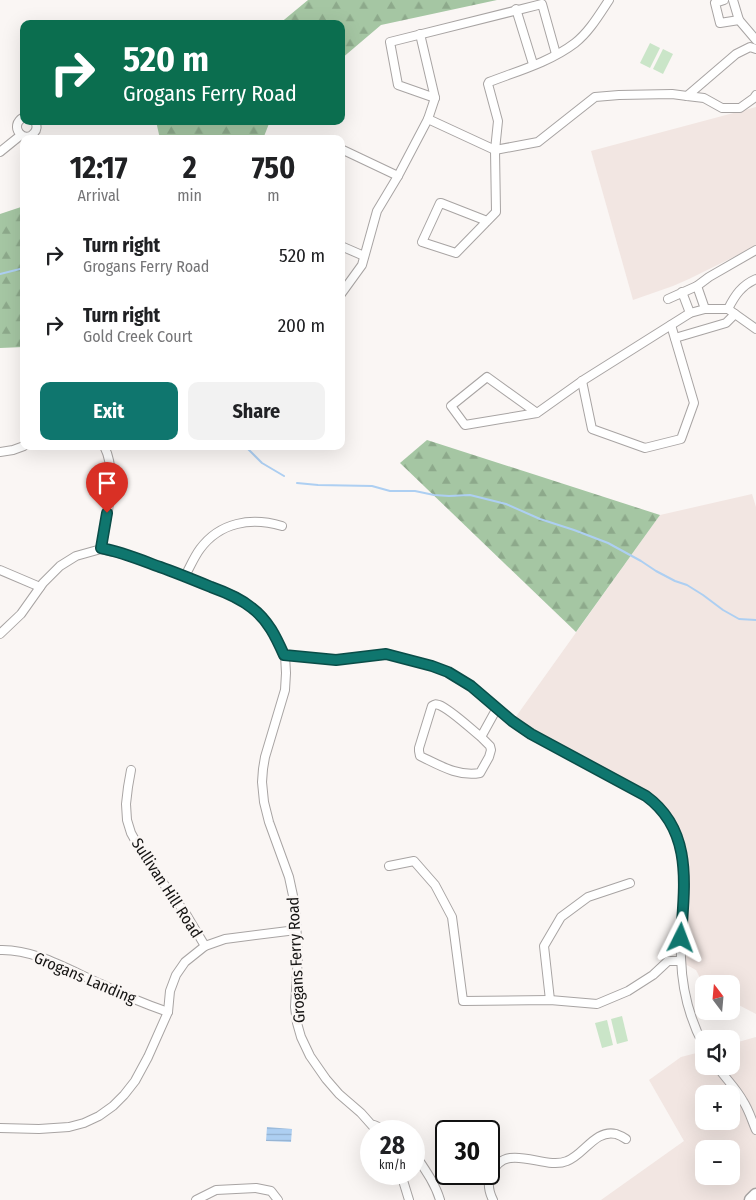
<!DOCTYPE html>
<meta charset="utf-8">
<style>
body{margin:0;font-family:"Fira Sans Condensed",sans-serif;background:#f2f2f2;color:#202124;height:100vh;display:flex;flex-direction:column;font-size:19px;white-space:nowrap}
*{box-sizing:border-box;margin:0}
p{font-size:16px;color:#757577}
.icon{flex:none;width:28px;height:28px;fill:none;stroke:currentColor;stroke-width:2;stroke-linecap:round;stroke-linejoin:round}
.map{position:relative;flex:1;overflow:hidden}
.side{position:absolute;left:20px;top:135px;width:325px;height:315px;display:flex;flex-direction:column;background:#fff;border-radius:10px;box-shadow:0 5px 20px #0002}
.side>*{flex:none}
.top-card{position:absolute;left:20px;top:20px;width:325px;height:105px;border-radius:10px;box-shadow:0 5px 20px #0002;background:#0b6e4f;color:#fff;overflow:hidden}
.needle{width:32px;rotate:344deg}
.tools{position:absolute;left:695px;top:975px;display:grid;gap:10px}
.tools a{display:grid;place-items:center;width:45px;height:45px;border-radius:10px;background:#fff;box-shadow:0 5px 20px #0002;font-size:25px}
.speed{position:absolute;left:360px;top:1120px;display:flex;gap:10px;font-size:25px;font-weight:700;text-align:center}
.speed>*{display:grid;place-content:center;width:65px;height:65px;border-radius:50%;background:#fff;box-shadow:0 5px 20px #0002;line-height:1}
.speed small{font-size:12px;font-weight:400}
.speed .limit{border:2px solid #111;border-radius:8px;background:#fff;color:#111}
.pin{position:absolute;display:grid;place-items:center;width:42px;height:42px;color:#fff;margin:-51px -21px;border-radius:50% 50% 50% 0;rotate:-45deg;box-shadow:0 0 5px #0007}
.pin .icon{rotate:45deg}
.me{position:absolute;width:55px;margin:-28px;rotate:3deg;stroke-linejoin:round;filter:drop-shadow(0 0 4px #0008)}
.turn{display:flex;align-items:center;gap:18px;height:105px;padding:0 20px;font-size:22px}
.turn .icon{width:65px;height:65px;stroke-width:2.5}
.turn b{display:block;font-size:35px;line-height:42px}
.eta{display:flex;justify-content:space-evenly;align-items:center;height:85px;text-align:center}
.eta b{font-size:30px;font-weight:700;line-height:35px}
.action{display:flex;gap:10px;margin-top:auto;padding:10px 20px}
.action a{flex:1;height:58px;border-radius:10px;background:#0f766e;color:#fff;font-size:20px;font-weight:700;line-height:58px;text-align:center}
.action a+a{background:#f2f2f2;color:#202124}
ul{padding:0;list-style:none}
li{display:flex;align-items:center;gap:15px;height:70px;padding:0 20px}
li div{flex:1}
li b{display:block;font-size:19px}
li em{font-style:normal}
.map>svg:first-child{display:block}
</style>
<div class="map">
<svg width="756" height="1200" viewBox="0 0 756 1200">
<defs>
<pattern id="forest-firs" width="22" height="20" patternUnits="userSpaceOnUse" patternTransform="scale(1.25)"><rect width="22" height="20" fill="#a5c6a3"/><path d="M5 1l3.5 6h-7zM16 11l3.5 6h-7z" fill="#8da98b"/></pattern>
<pattern id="water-rules" width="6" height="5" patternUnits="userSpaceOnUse" patternTransform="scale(1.25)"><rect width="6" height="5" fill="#adcff2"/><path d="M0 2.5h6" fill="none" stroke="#94b1cf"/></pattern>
</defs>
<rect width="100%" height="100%" fill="#faf6f4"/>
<g fill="#f2e6e2" fill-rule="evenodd">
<path d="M 756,107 L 756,246 L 689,279 L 673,286 L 633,300 L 591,151 Z"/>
<path d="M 752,494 L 756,507 L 756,1014 L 731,1001 L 731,984 L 704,984 L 704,986 L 696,970 L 685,964 L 680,857 L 671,826 L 654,801 L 510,725 L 660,515 Z"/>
<path d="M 756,1037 L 756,1189 L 745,1200 L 601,1200 L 684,1141 L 649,1080 L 681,1057 L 704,1051 L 704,1066 L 731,1066 L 731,1044 ZM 704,1094 L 731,1094 L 731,1121 L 704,1121 ZM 704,1149 L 731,1149 L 731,1176 L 704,1176 Z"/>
</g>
<g fill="#cae5c8">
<path d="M 650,43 L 660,48 L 650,68 L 640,63 Z"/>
<path d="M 663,49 L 673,54 L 663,74 L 653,69 Z"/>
<path d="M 622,1016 L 628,1041 L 617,1044 L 611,1019 Z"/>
<path d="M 607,1020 L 613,1045 L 602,1048 L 595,1023 Z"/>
</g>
<g fill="url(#forest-firs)">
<path d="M 308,0 L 497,0 L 381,25 L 341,59 L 341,24 L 279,24 Z"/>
<path d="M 156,121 L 270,121 L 263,139 L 160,139 Z"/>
<path d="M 24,206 L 24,347 L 0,348 L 0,214 Z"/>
<path d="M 427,440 L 660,515 L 576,632 L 400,463 Z"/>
</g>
<path fill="url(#water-rules)" d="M 267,1127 L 292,1129 L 291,1142 L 266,1141 Z"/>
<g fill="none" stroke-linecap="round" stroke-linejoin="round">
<g stroke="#adcff2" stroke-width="2">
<path d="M 0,274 L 24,268"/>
<path d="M 245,446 L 262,463 L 284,476"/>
<path d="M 297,483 L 318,485 L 372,486 L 390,491 L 415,491 L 434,495 L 449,496 L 470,495 L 506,504 L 540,519 L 574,530 L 608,543 L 641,561 L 656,571 L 675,581 L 687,585 L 703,595 L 723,610 L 739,619 L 756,620"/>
</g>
<defs>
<g id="minor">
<path d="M 724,0 L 715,3 L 720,23 L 739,20"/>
<path d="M 733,0 L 739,20 L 756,40"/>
<path d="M 516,9 L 533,64"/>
<path d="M 687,96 L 736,54 L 750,47 L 756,49"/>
<path d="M 435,98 L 398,85 L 390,42 L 542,4 L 556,54"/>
<path d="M 24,117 C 7,126 25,145 34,133 C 38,129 37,125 35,121"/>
<path d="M 428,119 L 495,150 L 538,142 L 595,97 L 619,95 L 672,94 L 687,96 L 704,98 L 722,108 L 740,108 L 754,98 L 756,95"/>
<path d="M 341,149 L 398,176"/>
<path d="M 0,152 L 21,135"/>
<path d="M 487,221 L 441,203 L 440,203 L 422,242 L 456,253 L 496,212 L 495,150 L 498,121 L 488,84 L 489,82 C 518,71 550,62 575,43 C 589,32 599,15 609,0"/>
<path d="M 341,246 L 364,256"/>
<path d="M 697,286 L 705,309"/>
<path d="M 682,292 L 690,313"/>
<path d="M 341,294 L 362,265 L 377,211 L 398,176 L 428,119 L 435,98 L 420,34"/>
<path d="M 668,299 L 697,286 L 709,277 L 756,250"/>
<path d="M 728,309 C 735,295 742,285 756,279"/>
<path d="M 675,338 L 726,323 L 735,314 L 756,329"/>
<path d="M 582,381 L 592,429 L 645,448 L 681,439 L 694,403 L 671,325"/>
<path d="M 537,413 L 487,377 L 451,406 L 465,425 L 537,413 L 582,381 L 690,313 L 705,309 L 728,309 L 735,314"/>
<path d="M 0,452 L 13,450 L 24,446"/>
<path d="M 101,549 C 106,518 119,475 104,446"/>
<path d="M 0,570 L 40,587"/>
<path d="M 185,576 C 190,567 194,557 200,549 C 220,522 251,517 282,526"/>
<path d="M 0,634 L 21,614 L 43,583 L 60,566 L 76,556 L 101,549 L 123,554 L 185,576 L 234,596 L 252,608 L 264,619 L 272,630 L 285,655 L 286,673 L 285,690 L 265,757 L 263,769 L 262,782 L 264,802 L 269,822 L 289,877 L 295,905 L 298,955 L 295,1007 L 297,1023 L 301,1037 L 310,1056 L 326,1079 L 339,1094 L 361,1113 L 377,1131"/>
<path d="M 285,655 L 336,660 L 387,654 L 431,666 L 448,672 L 471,686 L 512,721 L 531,734 L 646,796 C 700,835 679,902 681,958 C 682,988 690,1020 704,1046"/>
<path d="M 481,737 L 490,746 L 491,750 L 489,757 L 480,773 C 458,777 439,765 420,756 L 419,751 L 419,748 L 432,706 C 435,704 435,704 439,705 C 450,709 471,729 481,737 L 497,708"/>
<path d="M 131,770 L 128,787 L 126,804 L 127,820 L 131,833 L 146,860 L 186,914 L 205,946"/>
<path d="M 389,866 L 414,861 L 435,885 L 452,917 L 463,1001 L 550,1000 L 597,1004 L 628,991 L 653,975 L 668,961 L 681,961"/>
<path d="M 0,950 C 35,949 69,970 101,984 C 123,995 145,1004 168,1012"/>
<path d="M 550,1000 L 544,946 L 561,917 L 588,897 L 630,883"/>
<path d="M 717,1066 C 725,1078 736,1088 743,1101 C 749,1110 752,1121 756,1130"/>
<path d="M 374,1125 L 388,1131"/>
<path d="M 0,1128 L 39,1129 L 69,1127 L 84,1123 L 99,1116 L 113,1106 L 124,1095 L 135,1081 L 148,1057 L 168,1012 L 170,991 L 176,975 L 185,962 L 205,946 L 225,939 L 296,930"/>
<path d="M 414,1153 C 424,1168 435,1183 440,1200"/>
<path d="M 401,1174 L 409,1200"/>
<path d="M 196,1200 L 216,1190 L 256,1188 L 271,1191 L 278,1200"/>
<path d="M 493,1200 C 489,1192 487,1183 491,1174 C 506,1140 544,1171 567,1161 C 584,1155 595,1129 616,1134 C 619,1135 623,1137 626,1139"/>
</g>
<path id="primary" d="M 751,1200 L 756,1195"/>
</defs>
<use href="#minor" stroke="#a8a4a3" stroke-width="10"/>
<use href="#primary" stroke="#a8a4a3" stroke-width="15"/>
<use href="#minor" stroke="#fff" stroke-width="8"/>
<use href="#primary" stroke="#fff" stroke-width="12"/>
</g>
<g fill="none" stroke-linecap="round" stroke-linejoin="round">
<defs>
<path id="route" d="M 107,513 L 101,548 C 122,552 141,560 160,567 C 177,573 194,580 211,587 C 225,592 240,598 252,608 C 268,620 276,637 284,655 L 336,660 L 386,654 L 432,666 L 448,672 L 471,686 L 512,721 L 531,734 L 646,796 C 694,831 684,887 681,938"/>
</defs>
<use href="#route" stroke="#0a4d48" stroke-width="12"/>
<use href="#route" stroke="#0f766e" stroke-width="9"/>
</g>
<g text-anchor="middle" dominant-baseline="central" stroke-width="5" stroke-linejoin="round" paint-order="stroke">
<g font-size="16" fill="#151413" stroke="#faf6f4">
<text transform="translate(167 888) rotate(57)">Sullivan Hill Road</text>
<text transform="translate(296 960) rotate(-93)">Grogans Ferry Road</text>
<text transform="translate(85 978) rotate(23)">Grogans Landing</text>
</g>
</g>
</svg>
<div class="tools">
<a><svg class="needle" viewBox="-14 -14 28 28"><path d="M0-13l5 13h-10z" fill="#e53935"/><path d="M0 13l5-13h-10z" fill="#757577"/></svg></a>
<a><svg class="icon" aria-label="sound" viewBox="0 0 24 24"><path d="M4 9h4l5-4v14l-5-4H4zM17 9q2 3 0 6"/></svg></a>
<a>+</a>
<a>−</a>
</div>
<div class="speed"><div>28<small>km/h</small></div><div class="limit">30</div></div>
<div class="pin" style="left:107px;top:513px;background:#d93025"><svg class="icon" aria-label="arrive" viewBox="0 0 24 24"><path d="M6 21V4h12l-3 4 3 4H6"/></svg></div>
<svg class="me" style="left:681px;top:938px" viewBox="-20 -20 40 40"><path d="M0-17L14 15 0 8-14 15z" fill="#0f766e" stroke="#fff" stroke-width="4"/></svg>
<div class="top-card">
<div class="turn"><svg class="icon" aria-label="right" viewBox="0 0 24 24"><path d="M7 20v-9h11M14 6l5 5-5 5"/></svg><div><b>520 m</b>Grogans Ferry Road</div></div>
</div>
<section class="side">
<div class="eta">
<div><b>12:17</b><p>Arrival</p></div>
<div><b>2</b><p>min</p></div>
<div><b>750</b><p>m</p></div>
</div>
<ul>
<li><svg class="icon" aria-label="right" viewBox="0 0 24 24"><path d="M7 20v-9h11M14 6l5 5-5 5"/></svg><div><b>Turn right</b><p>Grogans Ferry Road</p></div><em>520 m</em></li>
<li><svg class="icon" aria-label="right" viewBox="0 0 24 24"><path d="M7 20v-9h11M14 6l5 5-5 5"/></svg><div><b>Turn right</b><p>Gold Creek Court</p></div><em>200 m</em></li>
</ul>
<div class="action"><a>Exit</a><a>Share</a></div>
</section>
</div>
